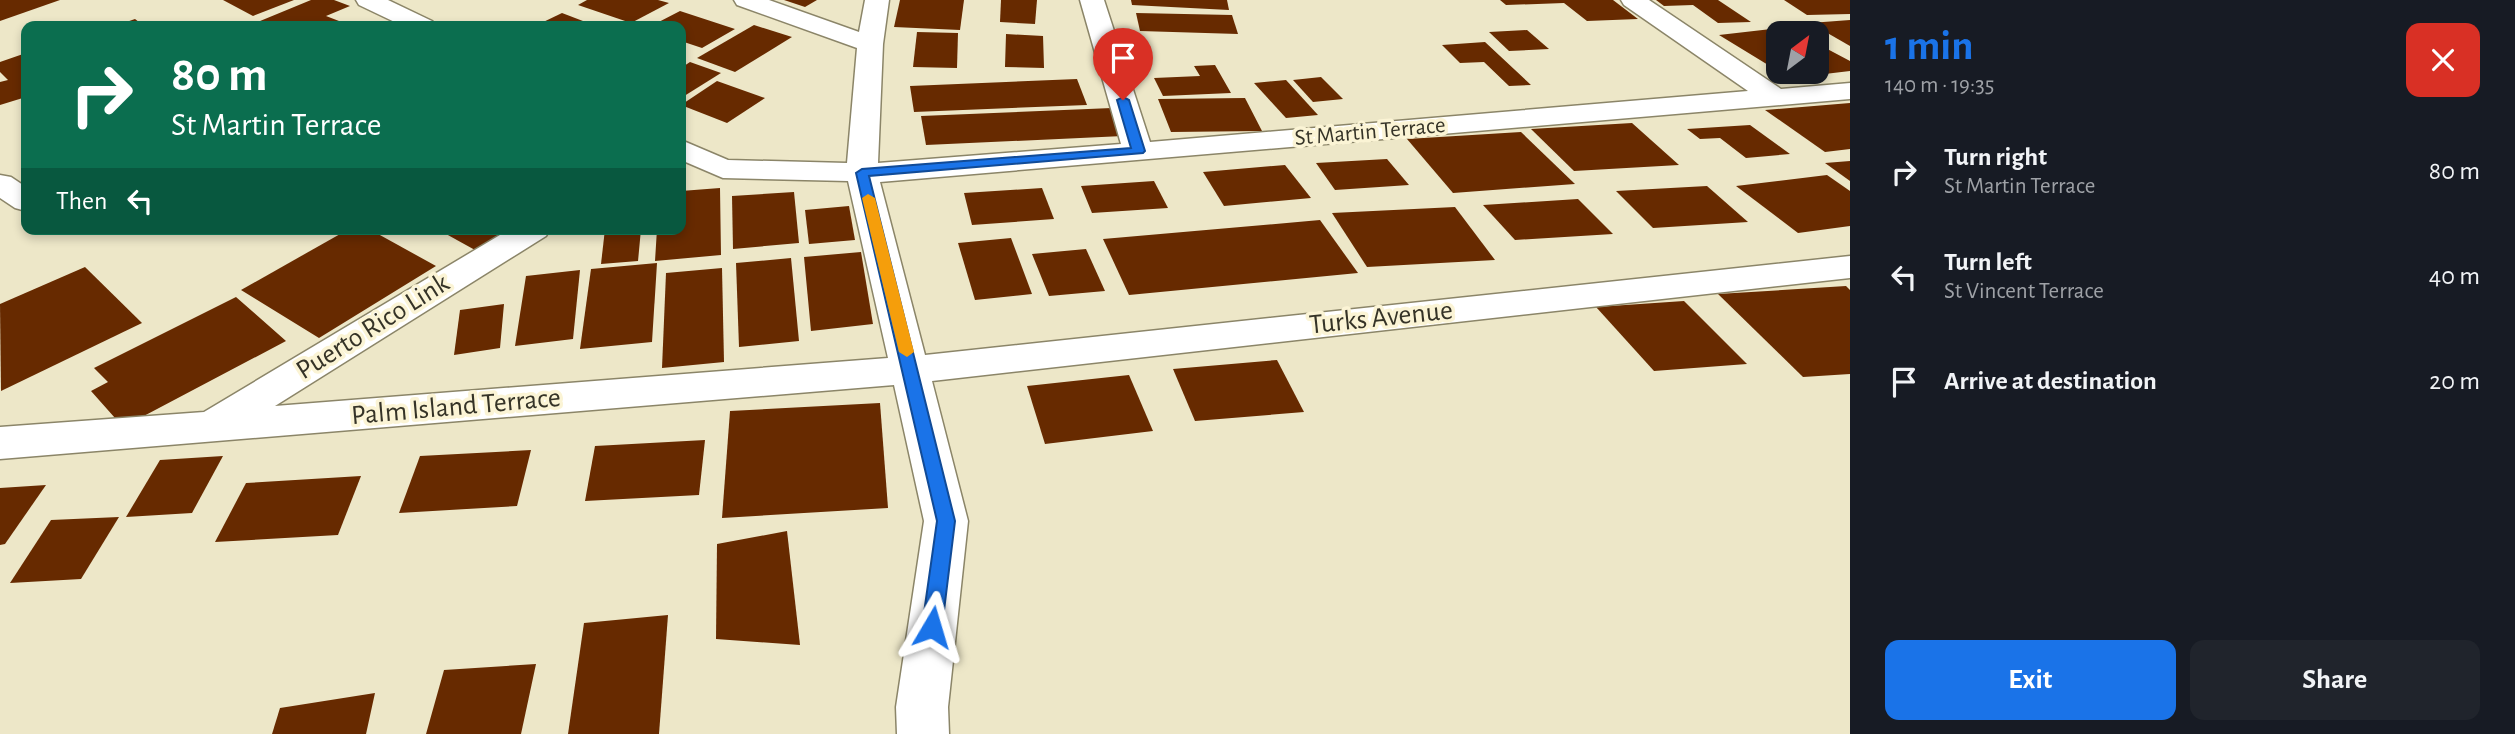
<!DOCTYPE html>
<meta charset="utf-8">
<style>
body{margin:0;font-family:"Alegreya Sans",sans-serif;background:#20242c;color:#f1f3f6;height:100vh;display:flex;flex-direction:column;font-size:26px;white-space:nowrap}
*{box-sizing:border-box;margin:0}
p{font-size:23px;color:#9ea1a6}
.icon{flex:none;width:38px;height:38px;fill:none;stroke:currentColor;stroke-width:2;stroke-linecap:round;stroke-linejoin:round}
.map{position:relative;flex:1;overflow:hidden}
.sheet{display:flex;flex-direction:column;background:#171b24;width:665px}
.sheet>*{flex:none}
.hud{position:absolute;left:21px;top:21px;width:665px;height:214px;border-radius:14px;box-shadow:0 4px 10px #0003;background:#0b6e4f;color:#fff;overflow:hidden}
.needle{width:46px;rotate:32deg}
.tools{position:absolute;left:1766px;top:21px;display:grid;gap:14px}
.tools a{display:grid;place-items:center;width:63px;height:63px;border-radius:14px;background:#171b24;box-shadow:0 4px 10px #0003;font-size:35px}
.pin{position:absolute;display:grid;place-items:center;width:60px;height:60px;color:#fff;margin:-72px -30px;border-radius:50% 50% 50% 0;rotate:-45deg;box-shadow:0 0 7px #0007}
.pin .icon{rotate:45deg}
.me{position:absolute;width:77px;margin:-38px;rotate:7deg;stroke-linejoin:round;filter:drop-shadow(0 0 5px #0008)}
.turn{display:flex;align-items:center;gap:24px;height:147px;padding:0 35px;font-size:32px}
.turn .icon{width:91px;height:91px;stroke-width:2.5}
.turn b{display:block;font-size:49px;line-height:60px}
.then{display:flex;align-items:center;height:66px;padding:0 35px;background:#0003;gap:14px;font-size:26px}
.round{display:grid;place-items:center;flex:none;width:74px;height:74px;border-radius:14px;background:#20242c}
.headline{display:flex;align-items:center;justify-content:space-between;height:119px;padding:0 35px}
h1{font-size:42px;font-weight:700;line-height:52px;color:#1a73e8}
.cta{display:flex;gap:14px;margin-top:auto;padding:14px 35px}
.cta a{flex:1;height:80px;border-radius:14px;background:#1a73e8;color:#fff;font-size:28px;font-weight:700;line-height:80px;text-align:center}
.cta a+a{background:#20242c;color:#f1f3f6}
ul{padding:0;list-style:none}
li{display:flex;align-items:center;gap:21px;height:105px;padding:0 35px}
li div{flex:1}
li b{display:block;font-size:26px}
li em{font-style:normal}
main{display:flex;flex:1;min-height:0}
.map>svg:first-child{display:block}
</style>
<main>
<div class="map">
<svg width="1850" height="734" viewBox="0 0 1850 734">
<rect width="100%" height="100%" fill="#ede7c8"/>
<g fill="#672a00">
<path d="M 0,0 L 60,0 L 0,21 Z"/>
<path d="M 223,0 L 294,0 L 253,16 Z"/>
<path d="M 311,0 L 334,0 L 350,6 L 326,16 L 352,26 L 248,26 Z"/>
<path d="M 587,0 L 658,0 L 669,3 L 631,23 L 578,5 Z"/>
<path d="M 784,0 L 817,0 L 805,7 Z"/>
<path d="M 900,0 L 964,0 L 960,30 L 894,27 Z"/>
<path d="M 1001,0 L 1037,0 L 1035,24 L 1000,22 Z"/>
<path d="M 1131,0 L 1227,0 L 1229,10 L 1132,5 Z"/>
<path d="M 1500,0 L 1613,0 L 1638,19 L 1587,21 L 1564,3 L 1506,5 Z"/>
<path d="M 1656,0 L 1718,0 L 1751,22 L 1718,23 L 1693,5 L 1664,6 Z"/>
<path d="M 1784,0 L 1850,0 L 1850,14 L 1807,15 Z"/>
<path d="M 680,11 L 735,29 L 702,48 L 681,41 L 681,26 L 651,26 Z"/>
<path d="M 562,13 L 596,26 L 535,26 Z"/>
<path d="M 1136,13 L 1232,15 L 1238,34 L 1140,31 Z"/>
<path d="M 135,19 L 144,26 L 115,26 Z"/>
<path d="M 1850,20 L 1850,46 L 1810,23 Z"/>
<path d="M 754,25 L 792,37 L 735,72 L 697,58 Z"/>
<path d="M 1789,27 L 1799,33 L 1778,33 L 1778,71 L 1719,35 Z"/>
<path d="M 1527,30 L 1549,49 L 1509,51 L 1489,32 Z"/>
<path d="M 917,32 L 958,33 L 957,68 L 913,67 Z"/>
<path d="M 1006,34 L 1043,36 L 1044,68 L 1005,67 Z"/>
<path d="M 1485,42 L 1531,85 L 1509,86 L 1484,62 L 1460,63 L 1442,45 Z"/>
<path d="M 1816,43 L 1850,61 L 1850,71 L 1791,78 L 1780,72 L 1816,72 Z"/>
<path d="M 26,53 L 26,97 L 0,105 L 0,82 L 8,80 L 0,72 L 0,62 Z"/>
<path d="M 690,62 L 721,73 L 681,98 L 681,68 Z"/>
<path d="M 1215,65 L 1231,93 L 1163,96 L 1154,78 L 1200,76 L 1194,66 Z"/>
<path d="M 1321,77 L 1343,99 L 1313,102 L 1293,80 Z"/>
<path d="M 1077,79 L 1087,105 L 914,112 L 910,86 Z"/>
<path d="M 1286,80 L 1318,115 L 1286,118 L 1254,83 Z"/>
<path d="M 717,81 L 765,98 L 727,123 L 681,105 Z"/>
<path d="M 1245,98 L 1262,131 L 1171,132 L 1158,99 Z"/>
<path d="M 1850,103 L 1850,149 L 1825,152 L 1765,110 Z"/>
<path d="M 1112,108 L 1123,136 L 926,145 L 921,116 Z"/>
<path d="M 1632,123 L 1679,165 L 1574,171 L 1531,129 Z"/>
<path d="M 1750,125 L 1790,154 L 1746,158 L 1720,138 L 1700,139 L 1687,129 Z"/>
<path d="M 1521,132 L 1575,184 L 1453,193 L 1407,139 Z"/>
<path d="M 1387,159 L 1409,185 L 1335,190 L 1316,163 Z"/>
<path d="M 1850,161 L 1850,181 L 1825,163 Z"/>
<path d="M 1285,165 L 1311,198 L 1224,206 L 1203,172 Z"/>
<path d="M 1827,175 L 1850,191 L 1850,226 L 1798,233 L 1736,186 Z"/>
<path d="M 1154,181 L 1168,208 L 1092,213 L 1081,186 Z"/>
<path d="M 1707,186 L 1748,222 L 1653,228 L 1616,191 Z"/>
<path d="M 720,188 L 721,255 L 655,261 L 657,229 L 681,229 L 681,191 Z"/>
<path d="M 1042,188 L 1054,219 L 972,225 L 964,193 Z"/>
<path d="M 794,192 L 799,243 L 733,249 L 732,196 Z"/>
<path d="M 1578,199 L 1613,234 L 1515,240 L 1483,205 Z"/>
<path d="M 849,206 L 855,240 L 809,244 L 805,210 Z"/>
<path d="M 1455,207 L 1495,260 L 1367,267 L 1332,213 Z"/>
<path d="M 1320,220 L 1358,273 L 1129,295 L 1103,239 Z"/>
<path d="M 349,229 L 369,229 L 436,266 L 319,338 L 241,290 Z"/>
<path d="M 437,229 L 508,229 L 475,250 Z"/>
<path d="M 605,229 L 641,229 L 638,261 L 601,264 Z"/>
<path d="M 1011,238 L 1032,294 L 975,300 L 958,243 Z"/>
<path d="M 1086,249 L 1105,291 L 1049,296 L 1032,254 Z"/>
<path d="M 861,252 L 873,324 L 811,331 L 804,257 Z"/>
<path d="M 791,258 L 799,341 L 739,347 L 736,263 Z"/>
<path d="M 657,263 L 652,342 L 580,349 L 591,269 Z"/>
<path d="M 85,267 L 142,323 L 1,391 L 0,304 Z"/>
<path d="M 722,268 L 724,362 L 662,368 L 666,273 Z"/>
<path d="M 580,270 L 573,339 L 515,346 L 526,276 Z"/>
<path d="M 1846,286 L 1850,290 L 1850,374 L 1803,377 L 1718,294 Z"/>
<path d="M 236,297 L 286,341 L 123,427 L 91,391 L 108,382 L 94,368 Z"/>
<path d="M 1684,301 L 1747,364 L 1654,371 L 1596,307 Z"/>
<path d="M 504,304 L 500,348 L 454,355 L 460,310 Z"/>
<path d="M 1277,360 L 1304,412 L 1195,421 L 1173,369 Z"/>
<path d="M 1129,375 L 1153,431 L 1045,444 L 1027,386 Z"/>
<path d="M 880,403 L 888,508 L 722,518 L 730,411 Z"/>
<path d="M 705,440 L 699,495 L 585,501 L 595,446 Z"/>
<path d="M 531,450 L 517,506 L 399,513 L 420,456 Z"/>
<path d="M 223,456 L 192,513 L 126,517 L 160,460 Z"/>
<path d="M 361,476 L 338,535 L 215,542 L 246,483 Z"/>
<path d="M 46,485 L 5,544 L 0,545 L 0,488 Z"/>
<path d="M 119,517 L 81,579 L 10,583 L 51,520 Z"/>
<path d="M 787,531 L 800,645 L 716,639 L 717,544 Z"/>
<path d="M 668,615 L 659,734 L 568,734 L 584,623 Z"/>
<path d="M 536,664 L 521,734 L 426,734 L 444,670 Z"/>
<path d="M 375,693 L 366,734 L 272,734 L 280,708 Z"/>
</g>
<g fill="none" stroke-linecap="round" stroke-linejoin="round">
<defs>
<g id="street">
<path d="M 356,0 L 388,0 L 432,21 L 436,26 L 403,26 L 359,5 Z"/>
<path d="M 734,0 L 769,0 L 859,32 L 865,0 L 889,0 L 883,44 L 878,163 L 1121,144 L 1080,0 L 1104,0 L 1150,142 L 1748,91 L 1624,5 L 1621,0 L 1649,0 L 1781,89 L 1850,83 L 1850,99 L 880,182 L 925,355 L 1850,256 L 1850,278 L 932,381 L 968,521 L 948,707 L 949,734 L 897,734 L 896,707 L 924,521 L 894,385 L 0,459 L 0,427 L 204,412 L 510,229 L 550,229 L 546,236 L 275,406 L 888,358 L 848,181 L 723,178 L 681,160 L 681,140 L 728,160 L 847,163 L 857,48 L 737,5 Z"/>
<path d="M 0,175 L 11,177 L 26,187 L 26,211 L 15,208 L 0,198 Z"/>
</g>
</defs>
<use href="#street" stroke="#8b8568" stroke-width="3"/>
<use href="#street" fill="#fff" fill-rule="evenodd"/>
</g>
<path fill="#1a73e8" stroke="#114b97" stroke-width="2" d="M 1123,97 L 1129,100 L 1145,151 L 1143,153 L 869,176 L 955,521 L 942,627 L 939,634 L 932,636 L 925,634 L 922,627 L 937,521 L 856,173 L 862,169 L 1131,148 L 1117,100 Z"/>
<path fill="#f59e0b" d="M 868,194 L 875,198 L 914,352 L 907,357 L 899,352 L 862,198 Z"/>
<g text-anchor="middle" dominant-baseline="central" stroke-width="7" stroke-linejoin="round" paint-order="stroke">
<g font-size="23" fill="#353327" stroke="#fbf4d5">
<text transform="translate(1370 132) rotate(-5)">St Martin Terrace</text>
</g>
<g font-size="28" fill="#353327" stroke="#fbf4d5">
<text transform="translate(1381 318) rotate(-6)">Turks Avenue</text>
<text transform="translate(373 327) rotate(-32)">Puerto Rico Link</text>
<text transform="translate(456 407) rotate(-5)">Palm Island Terrace</text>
</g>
</g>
</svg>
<div class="tools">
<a><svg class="needle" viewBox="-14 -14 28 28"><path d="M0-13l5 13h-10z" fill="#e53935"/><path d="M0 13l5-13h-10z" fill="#9ea1a6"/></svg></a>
</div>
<div class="pin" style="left:1123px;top:100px;background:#d93025"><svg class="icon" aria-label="arrive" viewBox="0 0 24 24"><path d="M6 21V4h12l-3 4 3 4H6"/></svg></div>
<svg class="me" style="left:932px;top:627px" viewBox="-20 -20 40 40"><path d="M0-17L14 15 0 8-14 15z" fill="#1a73e8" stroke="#fff" stroke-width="4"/></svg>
<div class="hud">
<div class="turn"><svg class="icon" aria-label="right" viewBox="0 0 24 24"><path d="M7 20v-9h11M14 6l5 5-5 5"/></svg><div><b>80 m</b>St Martin Terrace</div></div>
<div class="then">Then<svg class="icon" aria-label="left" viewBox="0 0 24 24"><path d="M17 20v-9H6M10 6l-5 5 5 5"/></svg></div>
</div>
</div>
<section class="sheet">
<div class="headline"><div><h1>1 min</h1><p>140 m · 19:35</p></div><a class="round" style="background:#d93025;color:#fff"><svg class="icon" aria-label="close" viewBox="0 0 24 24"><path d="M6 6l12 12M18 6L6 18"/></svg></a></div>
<ul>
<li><svg class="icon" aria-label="right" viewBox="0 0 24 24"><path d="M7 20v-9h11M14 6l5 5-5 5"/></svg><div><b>Turn right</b><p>St Martin Terrace</p></div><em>80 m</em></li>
<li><svg class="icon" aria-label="left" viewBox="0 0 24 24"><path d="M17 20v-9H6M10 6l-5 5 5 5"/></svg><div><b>Turn left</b><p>St Vincent Terrace</p></div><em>40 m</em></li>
<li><svg class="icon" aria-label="arrive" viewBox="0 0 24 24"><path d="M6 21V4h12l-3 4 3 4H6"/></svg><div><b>Arrive at destination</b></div><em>20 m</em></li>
</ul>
<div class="cta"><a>Exit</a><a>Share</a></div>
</section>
</main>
